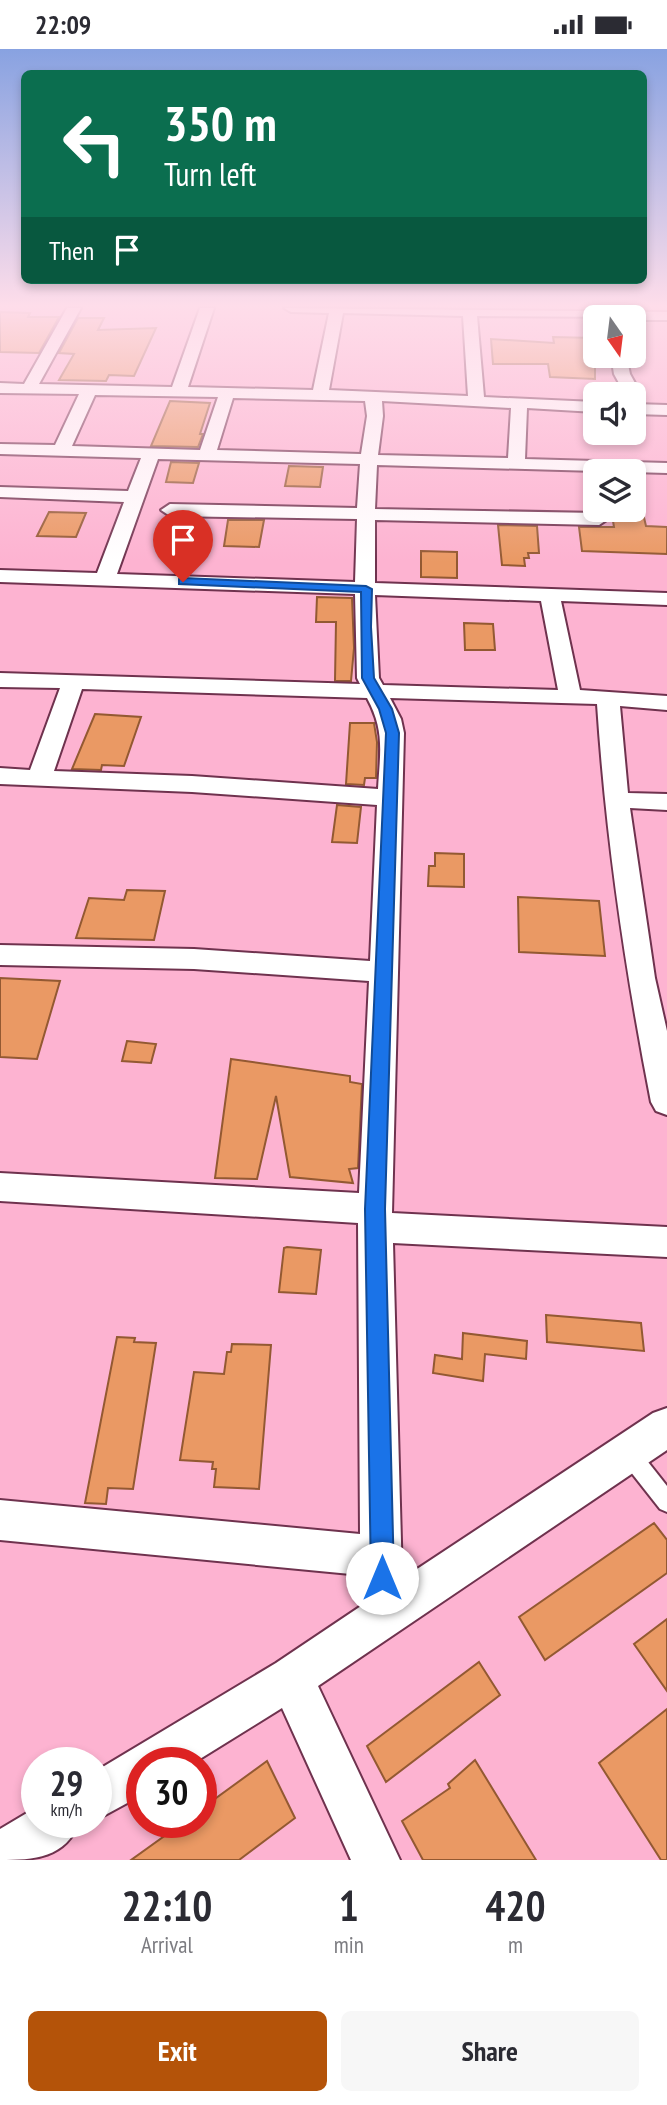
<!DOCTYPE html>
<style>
body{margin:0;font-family:"PT Sans Narrow",sans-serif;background:#f7f7f7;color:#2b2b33;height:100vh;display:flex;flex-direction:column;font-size:26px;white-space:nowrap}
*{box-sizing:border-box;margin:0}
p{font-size:23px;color:#7c7c81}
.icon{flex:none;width:38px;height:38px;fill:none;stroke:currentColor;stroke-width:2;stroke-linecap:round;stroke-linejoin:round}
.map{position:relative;height:1811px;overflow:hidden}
.drawer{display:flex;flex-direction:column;background:#fff;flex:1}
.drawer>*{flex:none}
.hud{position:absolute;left:21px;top:21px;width:626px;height:214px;border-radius:10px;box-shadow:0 4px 10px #0003;background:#0b6e4f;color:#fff;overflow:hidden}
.needle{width:46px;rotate:166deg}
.buttons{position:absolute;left:583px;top:256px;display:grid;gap:14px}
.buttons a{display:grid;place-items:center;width:63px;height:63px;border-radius:10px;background:#fff;box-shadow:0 4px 10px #0003;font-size:35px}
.speed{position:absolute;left:21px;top:1698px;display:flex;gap:14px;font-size:35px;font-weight:700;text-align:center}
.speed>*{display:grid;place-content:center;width:91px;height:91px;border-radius:50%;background:#fff;box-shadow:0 4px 10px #0003;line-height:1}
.speed small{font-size:18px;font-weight:400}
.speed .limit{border:10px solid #d22;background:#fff;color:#111}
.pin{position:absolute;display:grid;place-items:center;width:60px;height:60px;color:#fff;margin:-72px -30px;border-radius:50% 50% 50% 0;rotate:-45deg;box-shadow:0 0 7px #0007}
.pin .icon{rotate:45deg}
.me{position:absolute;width:77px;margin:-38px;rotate:0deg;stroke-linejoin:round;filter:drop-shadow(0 0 5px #0008)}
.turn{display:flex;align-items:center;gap:24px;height:147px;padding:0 28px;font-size:32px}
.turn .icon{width:91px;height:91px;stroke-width:2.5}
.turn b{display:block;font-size:49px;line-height:60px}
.then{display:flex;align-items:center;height:66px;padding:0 28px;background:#0003;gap:14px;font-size:26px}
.eta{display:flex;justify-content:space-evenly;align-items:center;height:119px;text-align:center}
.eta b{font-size:42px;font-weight:700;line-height:49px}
.action{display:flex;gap:14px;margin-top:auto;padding:14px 28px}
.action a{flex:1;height:80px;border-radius:10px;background:#b45309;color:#fff;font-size:28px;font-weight:700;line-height:80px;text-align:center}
.action a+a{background:#f7f7f7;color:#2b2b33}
.status{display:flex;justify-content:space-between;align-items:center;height:49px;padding:0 35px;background:#fff;direction:ltr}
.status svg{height:19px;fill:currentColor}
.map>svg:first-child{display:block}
</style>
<div class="status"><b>22:09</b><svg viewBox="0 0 49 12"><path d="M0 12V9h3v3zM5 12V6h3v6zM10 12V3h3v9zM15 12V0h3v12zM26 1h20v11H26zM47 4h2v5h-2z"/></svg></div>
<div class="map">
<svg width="667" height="1811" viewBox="0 0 667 1811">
<rect width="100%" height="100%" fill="#fdb3d1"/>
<g fill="#ea9964" stroke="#935932" stroke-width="2">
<path d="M 0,263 L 30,264 L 28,268 L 59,268 L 39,304 L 0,303 Z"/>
<path d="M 78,269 L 104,269 L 98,281 L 156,279 L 134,327 L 109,326 L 106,332 L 59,331 L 74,305 L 59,304 Z"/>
<path d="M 553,288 L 595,289 L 595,330 L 550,328 L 548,315 L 493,315 L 491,290 L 554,294 Z"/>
<path d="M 170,352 L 210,354 L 200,385 L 203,385 L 198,398 L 151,397 Z"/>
<path d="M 171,413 L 199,414 L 193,434 L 166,433 Z"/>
<path d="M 289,417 L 323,418 L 320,438 L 285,437 Z"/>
<path d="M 611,460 L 642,460 L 646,477 L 667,478 L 667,505 L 582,502 L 579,478 L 614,478 Z"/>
<path d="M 49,463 L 86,464 L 76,488 L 37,487 Z"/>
<path d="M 228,471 L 264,471 L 259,498 L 224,497 Z"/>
<path d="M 498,476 L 537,477 L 539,504 L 528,504 L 529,509 L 524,509 L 525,517 L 502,516 Z"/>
<path d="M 421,502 L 457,503 L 457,529 L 421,528 Z"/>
<path d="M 317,548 L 352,549 L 354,599 L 351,632 L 335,632 L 336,573 L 316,573 Z"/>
<path d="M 464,574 L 493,575 L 495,601 L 465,601 Z"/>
<path d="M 95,665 L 141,668 L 124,717 L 102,716 L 101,721 L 72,720 Z"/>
<path d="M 350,674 L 374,674 L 377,693 L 376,729 L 365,729 L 364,736 L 346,735 Z"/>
<path d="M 337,756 L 361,758 L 357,794 L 332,793 Z"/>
<path d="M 435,804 L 464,805 L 464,838 L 428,837 L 429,817 L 435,817 Z"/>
<path d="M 127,841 L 165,842 L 154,891 L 76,889 L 89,849 L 124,851 Z"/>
<path d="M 518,848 L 599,852 L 605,907 L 519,903 Z"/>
<path d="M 0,929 L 60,932 L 37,1010 L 0,1008 Z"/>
<path d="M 127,992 L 156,995 L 151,1014 L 122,1012 Z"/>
<path d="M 231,1010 L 350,1027 L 350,1033 L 362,1035 L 358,1119 L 349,1120 L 353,1134 L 290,1128 L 276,1047 L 257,1130 L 215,1129 Z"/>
<path d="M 287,1198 L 321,1201 L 316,1245 L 279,1243 L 284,1199 Z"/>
<path d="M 546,1266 L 641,1274 L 644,1302 L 547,1293 Z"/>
<path d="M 463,1284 L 527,1292 L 526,1310 L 485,1305 L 483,1332 L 433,1324 L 435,1306 L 462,1310 Z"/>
<path d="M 117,1288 L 135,1289 L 134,1293 L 156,1294 L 133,1440 L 108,1439 L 106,1455 L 85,1454 Z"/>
<path d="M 232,1295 L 271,1296 L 259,1440 L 214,1438 L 216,1420 L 212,1420 L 213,1413 L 180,1411 L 194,1323 L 224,1325 L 227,1303 L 231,1303 Z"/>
<path d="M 654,1474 L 667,1491 L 667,1524 L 545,1611 L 519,1568 Z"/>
<path d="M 667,1570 L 667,1642 L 634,1595 Z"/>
<path d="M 479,1613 L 500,1646 L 386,1733 L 367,1697 Z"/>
<path d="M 667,1660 L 667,1811 L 661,1811 L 599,1714 Z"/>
<path d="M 475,1711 L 536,1811 L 423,1811 L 402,1772 L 450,1739 L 448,1735 Z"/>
<path d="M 267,1712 L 295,1769 L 239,1811 L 131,1811 L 184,1773 L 201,1773 L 201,1760 Z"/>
</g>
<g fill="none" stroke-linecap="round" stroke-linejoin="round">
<defs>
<path id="lane" d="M 630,1396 L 637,1399 L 667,1437 L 667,1463 L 660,1460 L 623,1413 L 620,1406 L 623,1399 Z"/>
<g id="street">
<path d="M 67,259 L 81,259 L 39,335 L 172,338 L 200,259 L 214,259 L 188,338 L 313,341 L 329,264 L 291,263 L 284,259 L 667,263 L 667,271 L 634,271 L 634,268 L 477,267 L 484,348 L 595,353 L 595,363 L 527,359 L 525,410 L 667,414 L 667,424 L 377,416 L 375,460 L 599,464 L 608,470 L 599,476 L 375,471 L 375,534 L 667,544 L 667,556 L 561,552 L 580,641 L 667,647 L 667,661 L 620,657 L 628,744 L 667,745 L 667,761 L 630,759 L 655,929 L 667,982 L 667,1066 L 656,1062 L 651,1053 C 625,920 606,791 597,655 L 390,649 L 401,670 L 404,684 L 392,1164 L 667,1178 L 667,1208 L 393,1194 L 402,1530 L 653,1364 L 667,1359 L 667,1401 L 318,1637 L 400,1811 L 351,1811 L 282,1659 L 195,1713 L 142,1713 L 142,1746 L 96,1771 L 96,1722 L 276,1614 L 361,1557 L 361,1526 L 0,1491 L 0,1451 L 360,1485 L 358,1174 L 0,1152 L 0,1124 L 359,1144 L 369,932 L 194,920 L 0,916 L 0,896 L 194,900 L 370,912 L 377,756 L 192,743 L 0,735 L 0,719 L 30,721 L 60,639 L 0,638 L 0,624 L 360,635 L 357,629 L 355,545 L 0,533 L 0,521 L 97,524 L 124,453 L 0,448 L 0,438 L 128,442 L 141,409 L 0,405 L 0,395 L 55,396 L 79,345 L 0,344 L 0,334 L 24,335 ZM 343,264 L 463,267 L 468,347 L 329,341 ZM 95,346 L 218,348 L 200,401 L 72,397 ZM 233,349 L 365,352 L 367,367 L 361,405 L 217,401 ZM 382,352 L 511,359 L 508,409 L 378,406 L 383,367 ZM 158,410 L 360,415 L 357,459 L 170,455 L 161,461 L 170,467 L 357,470 L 355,533 L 117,525 ZM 375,546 L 541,552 L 558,641 L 383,636 L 379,629 ZM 82,640 L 367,649 C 385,682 380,703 378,740 L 192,727 L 54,722 Z"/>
<path d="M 611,306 L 626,306 L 630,325 L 641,345 L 639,348 L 634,350 L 634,345 L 625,345 L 614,325 Z"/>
<path d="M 634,355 L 667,356 L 667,366 L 634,365 Z"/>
<path d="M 37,1758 L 37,1773 L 79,1773 C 66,1809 34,1811 0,1811 L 0,1780 Z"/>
</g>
</defs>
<use href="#lane" stroke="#6f324e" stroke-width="4"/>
<use href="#street" stroke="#6f324e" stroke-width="4"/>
<use href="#lane" fill="#fff" fill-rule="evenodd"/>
<use href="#street" fill="#fff" fill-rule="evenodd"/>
</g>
<linearGradient id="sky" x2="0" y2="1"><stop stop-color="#88a2e1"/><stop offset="0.5" stop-color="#feddea"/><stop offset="1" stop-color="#feddea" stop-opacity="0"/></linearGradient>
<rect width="667" height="513" fill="url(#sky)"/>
<path fill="#1a73e8" stroke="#114b97" stroke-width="2" d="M 183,529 L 366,537 L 372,540 L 371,578 L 374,629 L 392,660 L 399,684 L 385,1160 L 394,1529 L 391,1537 L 382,1540 L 374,1537 L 371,1529 L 365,1160 L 386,684 L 379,660 L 362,629 L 361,543 L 179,535 L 179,530 Z"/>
</svg>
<div class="buttons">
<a><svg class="needle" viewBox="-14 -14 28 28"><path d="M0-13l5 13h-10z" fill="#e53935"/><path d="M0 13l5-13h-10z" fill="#7c7c81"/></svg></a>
<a><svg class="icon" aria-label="sound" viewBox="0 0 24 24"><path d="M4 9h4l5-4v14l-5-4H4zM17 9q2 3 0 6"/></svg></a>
<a><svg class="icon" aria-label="layers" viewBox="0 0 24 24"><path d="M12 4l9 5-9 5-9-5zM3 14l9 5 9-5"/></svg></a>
</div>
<div class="speed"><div>29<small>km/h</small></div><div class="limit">30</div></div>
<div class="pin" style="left:183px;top:533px;background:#d93025"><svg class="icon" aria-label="arrive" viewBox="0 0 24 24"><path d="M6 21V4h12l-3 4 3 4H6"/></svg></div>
<svg class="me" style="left:382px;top:1529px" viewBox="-20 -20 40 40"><circle r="19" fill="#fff"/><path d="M0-13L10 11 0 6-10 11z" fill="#1a73e8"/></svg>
<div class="hud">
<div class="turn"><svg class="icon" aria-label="left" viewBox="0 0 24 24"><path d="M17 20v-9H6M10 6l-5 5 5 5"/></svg><div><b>350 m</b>Turn left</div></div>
<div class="then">Then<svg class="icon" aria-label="arrive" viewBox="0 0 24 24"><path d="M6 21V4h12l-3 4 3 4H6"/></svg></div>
</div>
</div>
<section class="drawer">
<div class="eta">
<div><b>22:10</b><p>Arrival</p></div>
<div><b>1</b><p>min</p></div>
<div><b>420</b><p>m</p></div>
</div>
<div class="action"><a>Exit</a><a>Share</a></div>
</section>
